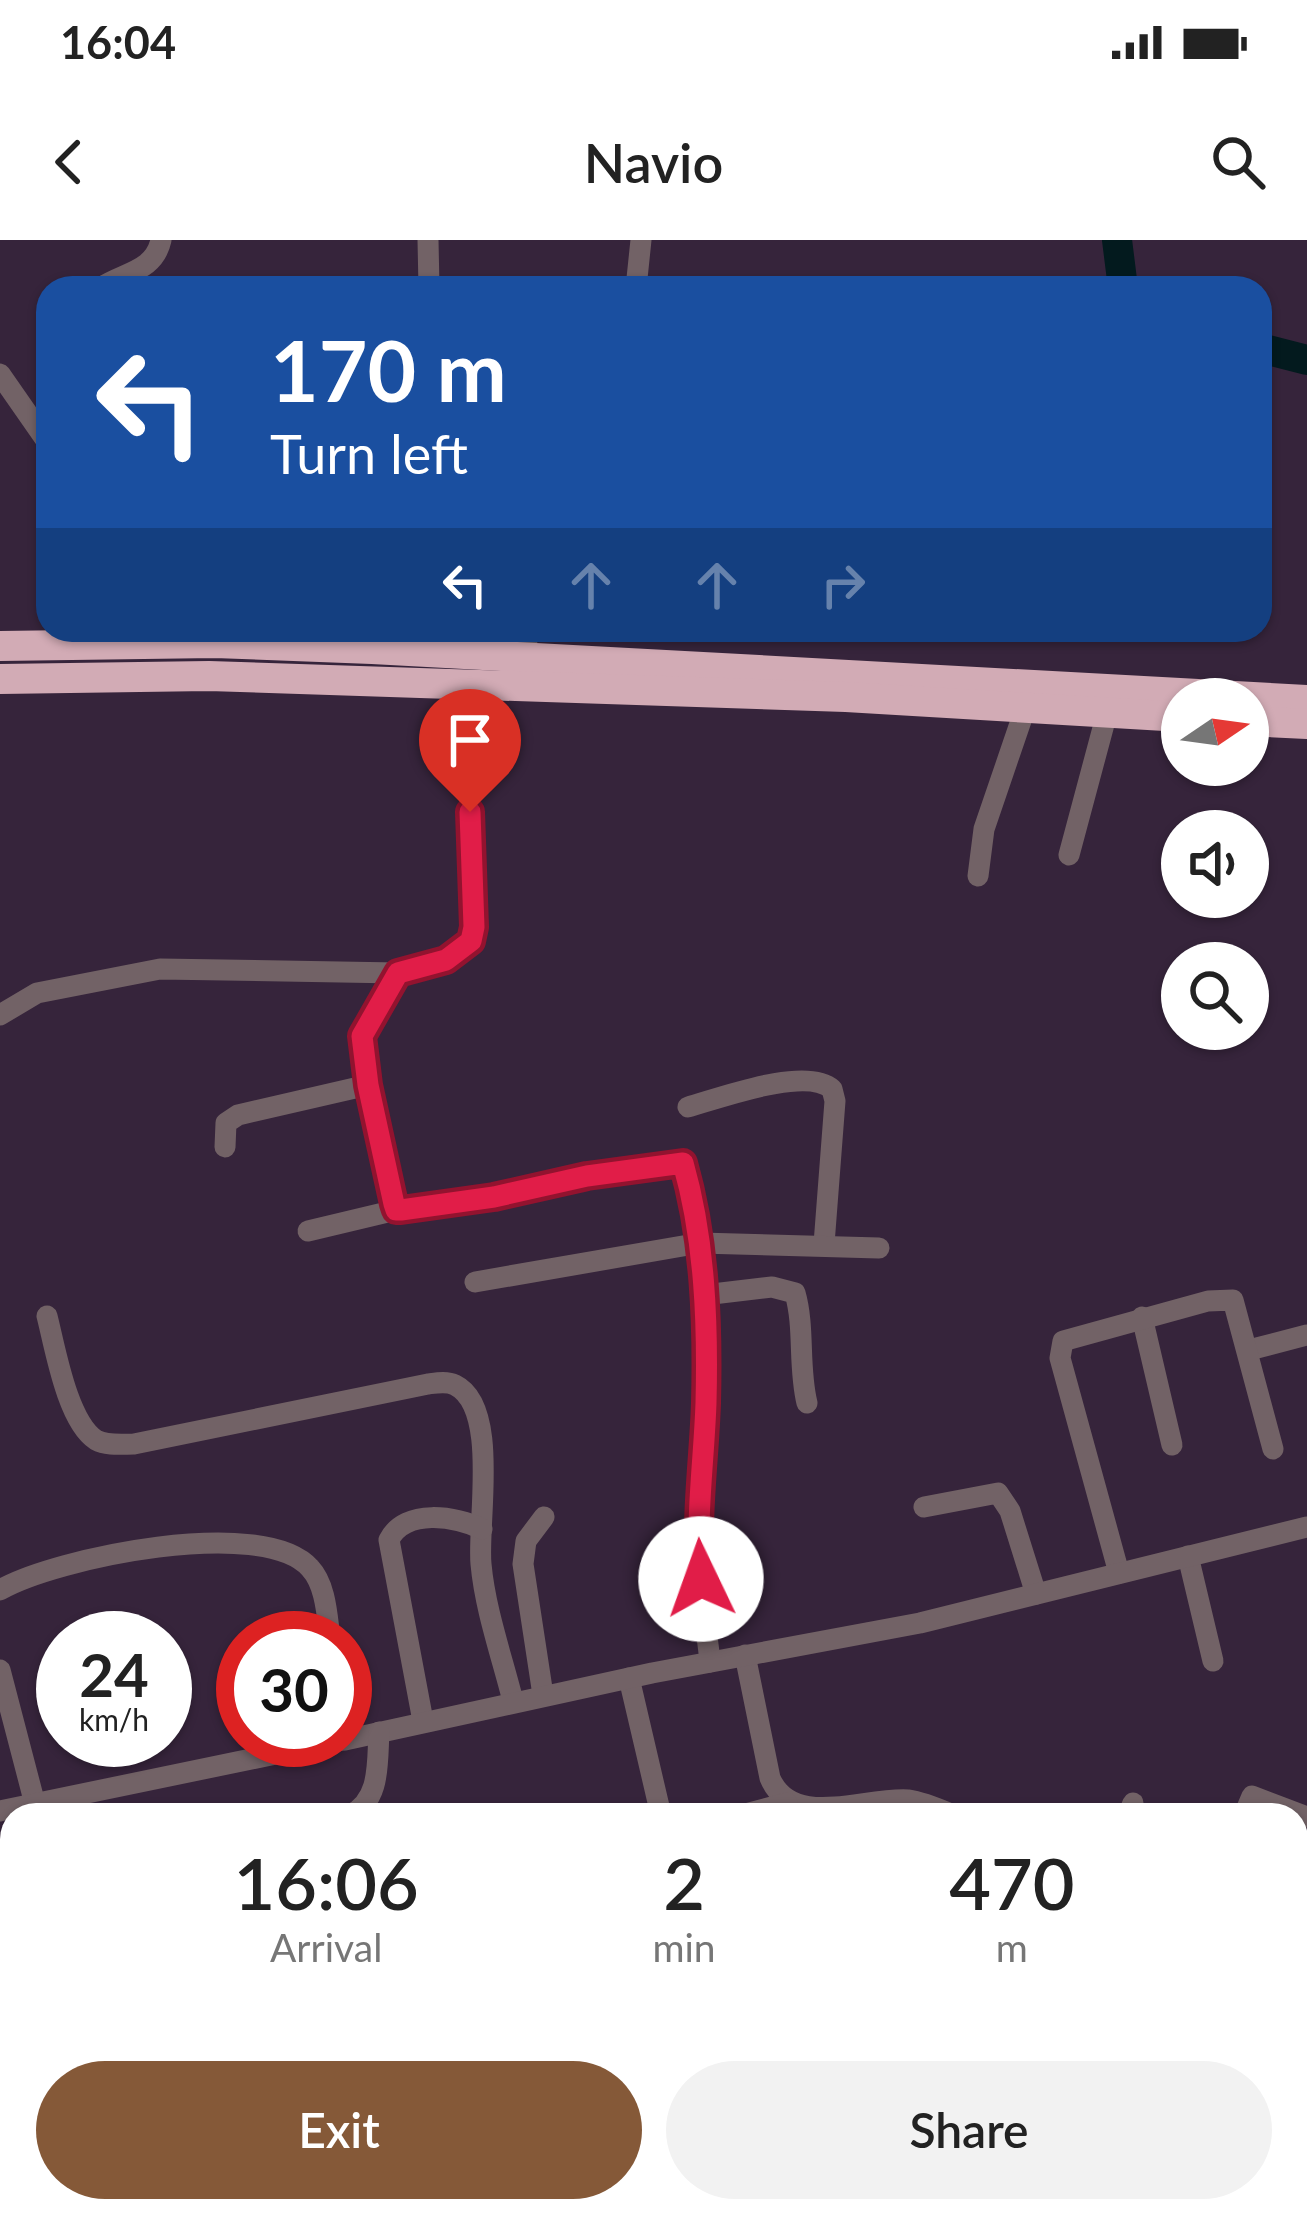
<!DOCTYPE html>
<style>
body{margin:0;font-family:Lato,sans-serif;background:#f2f2f2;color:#222;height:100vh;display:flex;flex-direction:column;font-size:45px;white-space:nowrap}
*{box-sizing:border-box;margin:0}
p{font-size:39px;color:#767676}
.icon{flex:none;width:66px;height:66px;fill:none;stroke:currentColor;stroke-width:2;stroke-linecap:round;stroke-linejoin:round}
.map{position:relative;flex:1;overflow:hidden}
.side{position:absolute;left:0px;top:1563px;width:1308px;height:420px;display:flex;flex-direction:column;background:#fff;border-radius:36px 36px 0 0;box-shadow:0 3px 9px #0004}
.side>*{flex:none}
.guide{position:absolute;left:36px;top:36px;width:1236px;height:366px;border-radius:36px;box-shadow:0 3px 9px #0004;background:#1a4fa0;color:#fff;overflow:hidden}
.needle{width:78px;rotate:77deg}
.controls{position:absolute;left:1161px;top:438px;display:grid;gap:24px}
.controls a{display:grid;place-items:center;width:108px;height:108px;border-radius:50%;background:#fff;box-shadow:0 3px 9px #0004;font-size:60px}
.speed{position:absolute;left:36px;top:1371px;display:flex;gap:24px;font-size:60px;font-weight:700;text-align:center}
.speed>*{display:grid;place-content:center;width:156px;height:156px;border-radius:50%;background:#fff;box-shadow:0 3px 9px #0004;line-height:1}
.speed small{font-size:30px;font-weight:400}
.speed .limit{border:18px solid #d22;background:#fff;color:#111}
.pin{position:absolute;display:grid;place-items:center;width:102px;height:102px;color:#fff;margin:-123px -51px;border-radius:50% 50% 50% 0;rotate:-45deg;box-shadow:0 0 12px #0007}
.pin .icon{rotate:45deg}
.me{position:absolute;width:132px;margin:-66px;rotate:357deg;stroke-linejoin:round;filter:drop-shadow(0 0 9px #0008)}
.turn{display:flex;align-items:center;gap:42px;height:252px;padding:0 36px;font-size:54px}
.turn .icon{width:156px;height:156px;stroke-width:2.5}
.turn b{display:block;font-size:84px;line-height:102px}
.lanes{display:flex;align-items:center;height:114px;padding:0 36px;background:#0003;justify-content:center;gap:60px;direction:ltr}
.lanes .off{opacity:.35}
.eta{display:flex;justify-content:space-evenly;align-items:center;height:204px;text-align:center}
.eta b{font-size:72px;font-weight:600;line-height:84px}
.action{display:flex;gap:24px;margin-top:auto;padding:24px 36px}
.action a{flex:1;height:138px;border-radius:72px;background:#855938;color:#fff;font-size:48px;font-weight:600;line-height:138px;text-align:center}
.action a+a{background:#f2f2f2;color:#222}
.status{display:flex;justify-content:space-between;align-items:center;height:84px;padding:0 60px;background:#fff;direction:ltr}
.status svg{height:33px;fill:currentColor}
header{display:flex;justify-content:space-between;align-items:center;height:156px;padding:0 36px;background:#fff;font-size:54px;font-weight:600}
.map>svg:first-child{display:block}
</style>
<div class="status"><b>16:04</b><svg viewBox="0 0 49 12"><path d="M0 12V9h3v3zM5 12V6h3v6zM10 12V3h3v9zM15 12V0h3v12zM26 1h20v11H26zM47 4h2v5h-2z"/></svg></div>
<header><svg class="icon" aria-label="back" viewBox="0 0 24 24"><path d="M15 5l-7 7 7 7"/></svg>Navio<svg class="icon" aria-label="search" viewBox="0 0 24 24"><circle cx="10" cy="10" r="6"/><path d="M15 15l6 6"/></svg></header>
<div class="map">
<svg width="1307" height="1983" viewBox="0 0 1307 1983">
<rect width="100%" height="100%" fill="#36243b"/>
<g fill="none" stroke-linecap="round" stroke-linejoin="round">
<g stroke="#031a1e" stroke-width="30">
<path d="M 1117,0 L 1123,48"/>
<path d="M 1260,108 L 1307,120"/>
</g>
<g stroke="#726266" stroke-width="21">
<path d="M 428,0 L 429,48"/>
<path d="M 100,48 C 124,32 154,32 161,0"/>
<path d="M 636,48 L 641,0"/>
<path d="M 0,134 L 48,203"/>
<path d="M 524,416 L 529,390"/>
<path d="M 1069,615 L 1107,473"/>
<path d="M 978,636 L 984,589 L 1026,466"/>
<path d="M 398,733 L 362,796 L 366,837 L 396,970 L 494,957 L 587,936 L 683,923 C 718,1044 700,1169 697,1293 C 696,1335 706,1380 710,1422"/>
<path d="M 0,775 L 37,753 L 160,729 L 398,733 L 445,720 L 462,711 L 471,701 L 474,687 L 466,445"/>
<path d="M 688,867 C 720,858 806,826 832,849 L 835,861 L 824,1004"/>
<path d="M 225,907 L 226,883 L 238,875 L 368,845"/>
<path d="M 308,991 L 396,970"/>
<path d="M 475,1042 L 700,1003 L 879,1008"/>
<path d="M 704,1055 L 772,1047 L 795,1053 C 805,1088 798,1126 807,1163"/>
<path d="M 47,1076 C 55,1107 67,1181 96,1200 C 107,1206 122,1204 134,1204 L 428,1144 C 436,1143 447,1141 455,1145 C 500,1167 477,1283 481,1324 C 485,1369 502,1417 513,1461"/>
<path d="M 1142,1077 L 1172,1205"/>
<path d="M 1249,1110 L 1307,1095"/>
<path d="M 924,1267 L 998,1253 L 1010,1271 L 1036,1354"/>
<path d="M 1188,1316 L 1213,1421"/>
<path d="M 1119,1333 L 1060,1118 L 1063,1101 L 1208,1061 L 1233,1060 L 1273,1209"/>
<path d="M 0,1350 C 55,1318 263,1275 310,1328 C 326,1345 327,1376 330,1398"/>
<path d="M 745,1415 L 770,1538 C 792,1590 863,1557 908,1560 C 923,1562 939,1569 953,1575"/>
<path d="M 0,1430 L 35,1564"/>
<path d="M 629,1438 L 661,1575"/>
<path d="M 543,1455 L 523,1324 L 526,1301 L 544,1277"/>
<path d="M 423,1481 L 389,1300 C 405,1268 456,1276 482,1289"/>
<path d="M 345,1500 L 652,1433 L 920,1383 L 1307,1287"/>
<path d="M 0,1571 L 343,1500"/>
<path d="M 350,1575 C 381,1560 377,1523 379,1492"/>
<path d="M 742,1575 L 787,1563"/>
<path d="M 1128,1575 L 1133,1563"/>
<path d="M 1244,1575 L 1252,1556 L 1307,1577"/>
<path d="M 1296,1684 L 1307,1689"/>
<path d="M 1296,1888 L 1307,1894"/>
<path d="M 0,1931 L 12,1932"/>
<path d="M 31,1971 L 33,1983"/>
<path d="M 122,1971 L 125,1983"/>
<path d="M 683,1971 L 686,1983"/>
<path d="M 794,1971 L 798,1983"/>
<path d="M 1012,1983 L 1014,1971"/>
<path d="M 1142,1983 L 1149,1971"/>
</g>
<g stroke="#d2abb5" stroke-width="30">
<path d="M 0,406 L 215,403 L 372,409 L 1307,460"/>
<path d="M 0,439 L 209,436 L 846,457 L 1182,477"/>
<path d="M 1248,481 L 1307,484"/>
</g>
</g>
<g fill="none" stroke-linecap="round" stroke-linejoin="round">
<defs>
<path id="route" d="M 470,572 L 474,687 L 471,701 L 446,720 L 398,733 L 362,796 L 368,845 L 394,964 L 396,970 L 401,970 L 494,957 L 587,936 L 683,923 C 705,1000 708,1083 706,1163 C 704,1222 695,1280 701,1339"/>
</defs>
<use href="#route" stroke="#92132f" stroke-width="30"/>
<use href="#route" stroke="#e11d48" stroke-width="21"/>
</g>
</svg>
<div class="controls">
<a><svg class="needle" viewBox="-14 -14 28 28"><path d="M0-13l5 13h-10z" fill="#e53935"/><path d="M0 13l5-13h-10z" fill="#767676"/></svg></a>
<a><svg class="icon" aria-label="sound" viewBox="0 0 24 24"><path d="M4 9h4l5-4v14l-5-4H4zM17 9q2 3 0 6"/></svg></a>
<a><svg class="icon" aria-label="search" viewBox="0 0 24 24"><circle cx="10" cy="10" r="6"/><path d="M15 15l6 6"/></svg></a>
</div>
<div class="speed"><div>24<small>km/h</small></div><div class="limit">30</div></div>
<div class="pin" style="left:470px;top:572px;background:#d93025"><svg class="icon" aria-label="arrive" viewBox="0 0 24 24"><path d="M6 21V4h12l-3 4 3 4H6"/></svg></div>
<svg class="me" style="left:701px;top:1339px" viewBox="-20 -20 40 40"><circle r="19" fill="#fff"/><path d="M0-13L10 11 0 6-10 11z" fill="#e11d48"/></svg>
<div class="guide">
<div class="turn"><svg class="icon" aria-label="left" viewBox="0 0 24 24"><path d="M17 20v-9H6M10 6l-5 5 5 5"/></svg><div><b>170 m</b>Turn left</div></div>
<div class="lanes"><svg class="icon" aria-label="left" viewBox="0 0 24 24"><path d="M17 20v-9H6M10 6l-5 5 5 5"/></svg><svg class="icon off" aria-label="ahead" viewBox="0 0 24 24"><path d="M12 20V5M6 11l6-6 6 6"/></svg><svg class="icon off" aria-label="ahead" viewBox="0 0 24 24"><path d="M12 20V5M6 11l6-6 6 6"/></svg><svg class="icon off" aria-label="right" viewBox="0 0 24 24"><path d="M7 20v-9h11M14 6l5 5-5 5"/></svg></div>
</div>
<section class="side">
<div class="eta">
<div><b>16:06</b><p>Arrival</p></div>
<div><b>2</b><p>min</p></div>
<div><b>470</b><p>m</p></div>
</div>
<div class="action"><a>Exit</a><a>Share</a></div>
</section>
</div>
